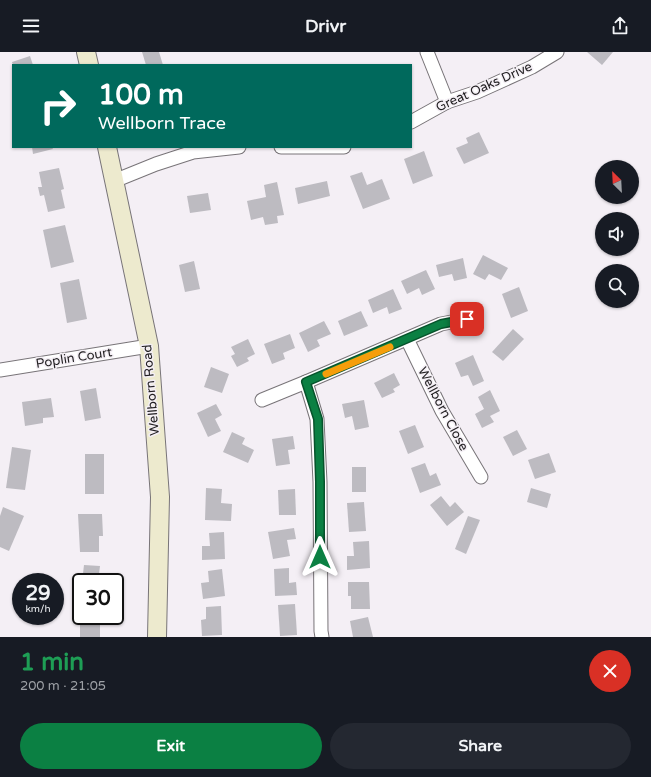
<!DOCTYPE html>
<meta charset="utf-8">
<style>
body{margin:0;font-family:"Varela Round",sans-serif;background:#242831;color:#f1f3f6;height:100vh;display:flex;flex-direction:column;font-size:15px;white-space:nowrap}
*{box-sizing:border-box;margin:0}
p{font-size:13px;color:#9ea1a6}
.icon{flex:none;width:22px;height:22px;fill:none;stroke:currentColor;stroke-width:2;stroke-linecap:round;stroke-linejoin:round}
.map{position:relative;height:585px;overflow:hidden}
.drawer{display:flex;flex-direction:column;background:#171b24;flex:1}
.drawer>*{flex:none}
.top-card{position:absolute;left:12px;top:12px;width:400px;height:84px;border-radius:0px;box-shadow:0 1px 3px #0004;background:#00695c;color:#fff;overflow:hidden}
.needle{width:26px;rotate:336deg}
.tools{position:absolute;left:595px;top:108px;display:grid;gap:8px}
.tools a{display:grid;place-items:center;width:44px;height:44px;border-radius:50%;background:#171b24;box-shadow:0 1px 3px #0004;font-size:20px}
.speed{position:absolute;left:12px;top:521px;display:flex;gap:8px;font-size:20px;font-weight:700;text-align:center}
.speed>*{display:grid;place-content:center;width:52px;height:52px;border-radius:50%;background:#171b24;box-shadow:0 1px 3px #0004;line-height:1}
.speed small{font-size:10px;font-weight:400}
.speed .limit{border:2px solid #111;border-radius:6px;background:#fff;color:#111}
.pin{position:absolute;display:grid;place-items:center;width:34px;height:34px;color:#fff;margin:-17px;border-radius:8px;box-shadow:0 2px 6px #0006}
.me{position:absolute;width:44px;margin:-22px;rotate:0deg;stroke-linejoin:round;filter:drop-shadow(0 0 3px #0008)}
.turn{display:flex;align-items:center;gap:14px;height:84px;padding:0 20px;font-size:18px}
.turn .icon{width:52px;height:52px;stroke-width:2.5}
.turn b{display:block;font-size:28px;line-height:34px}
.round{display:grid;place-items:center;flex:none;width:42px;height:42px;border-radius:21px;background:#242831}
.summary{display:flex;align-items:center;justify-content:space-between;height:68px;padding:0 20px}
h1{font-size:24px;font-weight:700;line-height:30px;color:#1e9e55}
.cta{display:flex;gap:8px;margin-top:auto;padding:8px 20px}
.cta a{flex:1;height:46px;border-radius:24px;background:#0b8043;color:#fff;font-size:16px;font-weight:700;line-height:46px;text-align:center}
.cta a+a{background:#242831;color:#f1f3f6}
header{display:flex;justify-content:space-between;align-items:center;height:52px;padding:0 20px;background:#171b24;font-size:18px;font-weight:700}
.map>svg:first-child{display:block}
</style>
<header><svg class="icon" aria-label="menu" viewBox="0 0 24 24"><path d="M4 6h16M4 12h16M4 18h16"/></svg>Drivr<svg class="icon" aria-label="share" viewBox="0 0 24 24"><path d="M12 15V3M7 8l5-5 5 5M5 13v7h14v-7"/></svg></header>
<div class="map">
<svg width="651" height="585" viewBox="0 0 651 585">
<rect width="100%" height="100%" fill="#f4eff5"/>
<g fill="#bdbbc1">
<path d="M 142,0 L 159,0 L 163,13 L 146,13 Z"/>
<path d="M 587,0 L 613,0 L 602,13 Z"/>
<path d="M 30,4 L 33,13 L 13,13 L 12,10 Z"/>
<path d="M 479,80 L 489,101 L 464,112 L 456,96 L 468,91 L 466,86 Z"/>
<path d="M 32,95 L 52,95 L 53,97 L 33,102 Z"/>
<path d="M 424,99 L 433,124 L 413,132 L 404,107 Z"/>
<path d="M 59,116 L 64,137 L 61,138 L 65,156 L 48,160 L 44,143 L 40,144 L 38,135 L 42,135 L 39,120 Z"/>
<path d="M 362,120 L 367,133 L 382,127 L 390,147 L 363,157 L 350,124 Z"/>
<path d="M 327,129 L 330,144 L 298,152 L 295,136 Z"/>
<path d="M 277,130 L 284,163 L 277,164 L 278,171 L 265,173 L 263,165 L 251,168 L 247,149 L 266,145 L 264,133 Z"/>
<path d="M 208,141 L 211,158 L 190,161 L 187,144 Z"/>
<path d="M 65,173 L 74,210 L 51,216 L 43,178 Z"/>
<path d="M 483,203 L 508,216 L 501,228 L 489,222 L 485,228 L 473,222 Z"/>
<path d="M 463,206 L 467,226 L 454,229 L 452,222 L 439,225 L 436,213 Z"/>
<path d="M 194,209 L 200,237 L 185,240 L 179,213 Z"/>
<path d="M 426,218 L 435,237 L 422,243 L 419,236 L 407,242 L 401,229 Z"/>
<path d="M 79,227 L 87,267 L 67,271 L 60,231 Z"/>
<path d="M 519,235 L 528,259 L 511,266 L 502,242 Z"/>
<path d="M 393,237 L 402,257 L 389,262 L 387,255 L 373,261 L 368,248 Z"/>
<path d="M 361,259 L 368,274 L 344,284 L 338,269 Z"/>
<path d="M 324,269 L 331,282 L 317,288 L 320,294 L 308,300 L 299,281 Z"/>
<path d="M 513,277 L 524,287 L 503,309 L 492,300 Z"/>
<path d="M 290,282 L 295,296 L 283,301 L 285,307 L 272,312 L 264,292 Z"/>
<path d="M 248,287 L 255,302 L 247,306 L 249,309 L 237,315 L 231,304 L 235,302 L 231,295 Z"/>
<path d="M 473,303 L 484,329 L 473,334 L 468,323 L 461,325 L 455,311 Z"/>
<path d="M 211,315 L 229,322 L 222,341 L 204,335 Z"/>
<path d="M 394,321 L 400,333 L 393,337 L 395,340 L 382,346 L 374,331 Z"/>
<path d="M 96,336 L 101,366 L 85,369 L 80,339 Z"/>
<path d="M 490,338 L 500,359 L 490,364 L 494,370 L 482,376 L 475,362 L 484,357 L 478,345 Z"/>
<path d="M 51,346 L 54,365 L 43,366 L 43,371 L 25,374 L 22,350 Z"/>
<path d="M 364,348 L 369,375 L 355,378 L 352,364 L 345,366 L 342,352 Z"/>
<path d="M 216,352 L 222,363 L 215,367 L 221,379 L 208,385 L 197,361 Z"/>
<path d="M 415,373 L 424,395 L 408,402 L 399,379 Z"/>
<path d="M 517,378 L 527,397 L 513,404 L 503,385 Z"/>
<path d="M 232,380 L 245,386 L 242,392 L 254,398 L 248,411 L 223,400 Z"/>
<path d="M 293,384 L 295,397 L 288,398 L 290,412 L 276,414 L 272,387 Z"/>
<path d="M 12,395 L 31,398 L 25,438 L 6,436 Z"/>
<path d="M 549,401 L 556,420 L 535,427 L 528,408 Z"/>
<rect x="85" y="402" width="19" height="40"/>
<path d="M 425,411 L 430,424 L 436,421 L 441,433 L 420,441 L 411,416 Z"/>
<rect x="352" y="415" width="14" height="25"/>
<path d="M 206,436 L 222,437 L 221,451 L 232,452 L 231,469 L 205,468 Z"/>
<path d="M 531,436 L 551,442 L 547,456 L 527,450 Z"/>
<path d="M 295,437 L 296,463 L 279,463 L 278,438 Z"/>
<path d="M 441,444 L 450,455 L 455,450 L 464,460 L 447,474 L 430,453 Z"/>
<path d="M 364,450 L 366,479 L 349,480 L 347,451 Z"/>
<path d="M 3,455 L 24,464 L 9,499 L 0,495 L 0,464 Z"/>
<path d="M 78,462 L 102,462 L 103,484 L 99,484 L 99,500 L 80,500 Z"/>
<path d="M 468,464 L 480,468 L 466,502 L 455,497 Z"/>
<path d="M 294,476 L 296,487 L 287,488 L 290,504 L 273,507 L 268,480 Z"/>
<path d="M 224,480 L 225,507 L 202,508 L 202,494 L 210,494 L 209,481 Z"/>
<path d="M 369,489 L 370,516 L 347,518 L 347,504 L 354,504 L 353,490 Z"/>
<path d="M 84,513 L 100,514 L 98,530 L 82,530 Z"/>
<path d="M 289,516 L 289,531 L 296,530 L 297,543 L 275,544 L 274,517 Z"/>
<path d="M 222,517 L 225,544 L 203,547 L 201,531 L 209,530 L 208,519 Z"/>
<path d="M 348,530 L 369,530 L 370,557 L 351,557 L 351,544 L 348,544 Z"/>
<path d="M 295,552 L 297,583 L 280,584 L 278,553 Z"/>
<path d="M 221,554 L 222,583 L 202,584 L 201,568 L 206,567 L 206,555 Z"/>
<path d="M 368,565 L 373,585 L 353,585 L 350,569 Z"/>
<rect x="80" y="571" width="20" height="14"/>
</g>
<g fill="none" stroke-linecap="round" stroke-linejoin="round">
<defs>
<g id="street">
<path d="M 427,0 L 447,50"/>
<path d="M 411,70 L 447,50 L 477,40 L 532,15 L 557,0"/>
<path d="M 281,95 L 344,95"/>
<path d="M 114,129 L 156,112 L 193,100 L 239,95"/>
<path d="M 407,287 L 442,359 L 481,425"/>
<path d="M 0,318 L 149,294"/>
<path d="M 306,330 L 317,367 L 320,430 L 321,579 L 322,585"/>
<path d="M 262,348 L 306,330 L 441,272 L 467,267"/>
</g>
<g id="secondary">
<path d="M 86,0 L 89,13"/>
<path d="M 107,95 L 149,294 L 160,445 L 157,585"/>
</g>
</defs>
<use href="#street" stroke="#787478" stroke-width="15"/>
<use href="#secondary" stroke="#787478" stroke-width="20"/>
<use href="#street" stroke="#fff" stroke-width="13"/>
<use href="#secondary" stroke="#edeace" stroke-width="18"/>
</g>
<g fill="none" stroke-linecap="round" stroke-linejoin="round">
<defs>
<path id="route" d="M 320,505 L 320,430 L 318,367 L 306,330 L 441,272 L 467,267"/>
</defs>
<use href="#route" stroke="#07532c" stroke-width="10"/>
<use href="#route" stroke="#0b8043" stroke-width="7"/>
<path stroke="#f59e0b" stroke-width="7" d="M 326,322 L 390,295"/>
</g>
<g text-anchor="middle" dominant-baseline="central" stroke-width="3" stroke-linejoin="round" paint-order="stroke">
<g font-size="13" fill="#222022" stroke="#f4eff5">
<text transform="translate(484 35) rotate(-24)">Great Oaks Drive</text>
<text transform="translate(74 306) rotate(-9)">Poplin Court</text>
<text transform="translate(151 338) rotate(-95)">Wellborn Road</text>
<text transform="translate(443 357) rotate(62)">Wellborn Close</text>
</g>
</g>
</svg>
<div class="tools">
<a><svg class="needle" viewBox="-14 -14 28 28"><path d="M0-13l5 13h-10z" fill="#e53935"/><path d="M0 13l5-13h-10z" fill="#9ea1a6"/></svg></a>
<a><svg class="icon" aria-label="sound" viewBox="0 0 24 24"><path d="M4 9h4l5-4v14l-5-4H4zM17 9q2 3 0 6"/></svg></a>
<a><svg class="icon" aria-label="search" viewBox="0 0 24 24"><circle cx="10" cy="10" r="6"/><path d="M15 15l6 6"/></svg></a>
</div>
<div class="speed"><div>29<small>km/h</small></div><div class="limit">30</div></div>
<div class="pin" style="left:467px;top:267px;background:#d93025"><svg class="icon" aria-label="arrive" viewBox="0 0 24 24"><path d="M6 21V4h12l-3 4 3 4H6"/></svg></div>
<svg class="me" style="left:320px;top:505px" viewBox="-20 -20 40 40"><path d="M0-17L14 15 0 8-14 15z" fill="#0b8043" stroke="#fff" stroke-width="4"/></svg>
<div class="top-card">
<div class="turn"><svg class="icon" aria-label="right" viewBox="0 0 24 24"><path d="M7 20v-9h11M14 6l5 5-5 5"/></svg><div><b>100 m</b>Wellborn Trace</div></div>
</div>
</div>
<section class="drawer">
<div class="summary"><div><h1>1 min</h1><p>200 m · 21:05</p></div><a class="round" style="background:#d93025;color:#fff"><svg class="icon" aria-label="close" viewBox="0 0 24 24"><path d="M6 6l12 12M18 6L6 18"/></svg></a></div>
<div class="cta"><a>Exit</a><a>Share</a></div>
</section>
